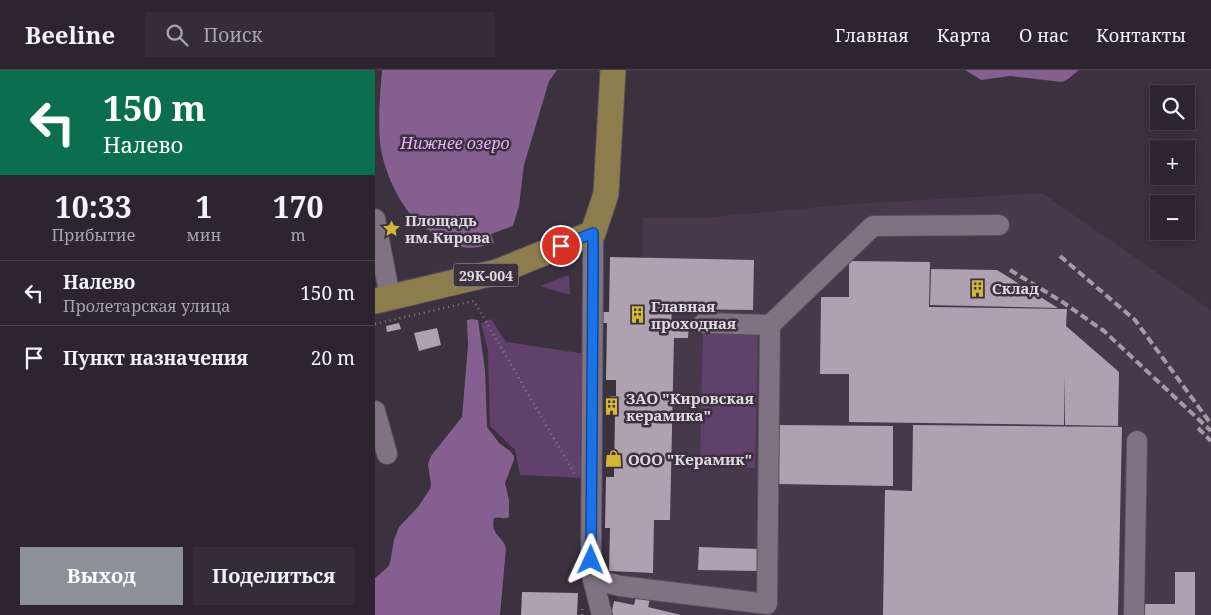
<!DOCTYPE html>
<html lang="ru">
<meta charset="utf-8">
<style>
body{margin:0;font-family:"Noto Serif",serif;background:#342d37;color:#f1f3f6;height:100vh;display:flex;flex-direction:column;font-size:19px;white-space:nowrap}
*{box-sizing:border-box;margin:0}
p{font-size:16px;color:#a6a5aa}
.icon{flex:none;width:28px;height:28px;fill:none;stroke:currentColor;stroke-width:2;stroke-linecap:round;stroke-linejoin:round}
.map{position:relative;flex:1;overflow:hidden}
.details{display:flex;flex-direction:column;background:#2c252f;width:375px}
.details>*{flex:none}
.banner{background:#0b6e4f;color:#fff;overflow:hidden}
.controls{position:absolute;left:775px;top:15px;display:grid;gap:10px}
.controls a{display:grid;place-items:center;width:45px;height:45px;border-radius:0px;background:#2c252f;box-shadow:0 2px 12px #0003,0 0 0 1px #48424b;font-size:25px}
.pin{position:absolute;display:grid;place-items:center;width:42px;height:42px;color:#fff;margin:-21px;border:2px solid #fff;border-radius:50%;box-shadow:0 1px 5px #0007}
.me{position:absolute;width:55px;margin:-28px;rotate:1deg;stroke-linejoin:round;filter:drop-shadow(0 0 4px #0008)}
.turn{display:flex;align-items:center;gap:18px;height:105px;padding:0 20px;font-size:22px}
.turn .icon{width:65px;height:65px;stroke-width:2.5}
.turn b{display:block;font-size:35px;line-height:42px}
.eta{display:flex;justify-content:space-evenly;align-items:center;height:85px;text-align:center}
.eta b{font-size:30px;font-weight:700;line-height:35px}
.action{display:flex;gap:10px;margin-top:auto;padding:10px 20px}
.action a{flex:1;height:58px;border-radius:0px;background:#8c9099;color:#fff;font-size:20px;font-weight:700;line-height:58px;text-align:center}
.action a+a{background:#342d37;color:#f1f3f6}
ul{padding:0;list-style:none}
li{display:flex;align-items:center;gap:15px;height:65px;padding:0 20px;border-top:1px solid #48424b}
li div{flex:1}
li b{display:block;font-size:19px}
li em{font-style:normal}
header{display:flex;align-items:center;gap:30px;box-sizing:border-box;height:70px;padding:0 25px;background:#2c252f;border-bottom:1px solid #48424b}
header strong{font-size:24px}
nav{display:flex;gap:28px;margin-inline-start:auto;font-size:18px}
.search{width:350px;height:45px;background:#342d37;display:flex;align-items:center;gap:12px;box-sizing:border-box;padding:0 18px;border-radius:0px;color:#a6a5aa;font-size:19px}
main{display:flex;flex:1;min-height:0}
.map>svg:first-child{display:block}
</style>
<header>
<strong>Beeline</strong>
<div class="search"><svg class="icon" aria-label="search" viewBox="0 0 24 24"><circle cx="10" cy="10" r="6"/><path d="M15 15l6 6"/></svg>Поиск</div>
<nav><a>Главная</a><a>Карта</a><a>О нас</a><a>Контакты</a></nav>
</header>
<main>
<section class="details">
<div class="banner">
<div class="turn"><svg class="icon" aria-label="left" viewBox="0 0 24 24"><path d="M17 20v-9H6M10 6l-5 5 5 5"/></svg><div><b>150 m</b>Налево</div></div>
</div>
<div class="eta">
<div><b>10:33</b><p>Прибытие</p></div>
<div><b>1</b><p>мин</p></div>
<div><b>170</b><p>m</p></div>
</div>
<ul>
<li><svg class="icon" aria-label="left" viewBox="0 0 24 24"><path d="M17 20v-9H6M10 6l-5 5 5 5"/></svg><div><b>Налево</b><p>Пролетарская улица</p></div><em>150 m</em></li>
<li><svg class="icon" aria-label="arrive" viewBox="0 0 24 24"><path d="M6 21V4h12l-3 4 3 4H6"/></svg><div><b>Пункт назначения</b></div><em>20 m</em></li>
</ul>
<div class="action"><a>Выход</a><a>Поделиться</a></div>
</section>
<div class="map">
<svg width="836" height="545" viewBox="0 0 836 545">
<rect width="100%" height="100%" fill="#3b313f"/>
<path fill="#47384b" d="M 667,123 L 836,240 L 836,545 L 236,545 L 239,531 L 242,531 L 247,502 L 278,503 L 279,450 L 295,450 L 299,268 L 313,268 L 314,255 L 296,254 L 297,239 L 378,240 L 268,188 L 268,147 L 328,148 L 476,134 Z"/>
<g fill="#62406c">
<path d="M 194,205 L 195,225 L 165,216 Z"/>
<path d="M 116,249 L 131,272 L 211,284 L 209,408 L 145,405 L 140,380 L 115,356 L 113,281 L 106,253 Z"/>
<path d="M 328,262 L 383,263 L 380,398 L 325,396 Z"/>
</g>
<g fill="#845f8f">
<path d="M 7,0 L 182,0 L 174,11 L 149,95 L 144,136 L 138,156 L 116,164 L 119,173 C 95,181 82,179 61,165 C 52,159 44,154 37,146 C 21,128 8,97 5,73 C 3,49 5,24 7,0 Z"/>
<path d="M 590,0 L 704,0 L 693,9 L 687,12 L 635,6 L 606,10 Z"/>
<path d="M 97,249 L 103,250 L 110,300 L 112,357 L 124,373 L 135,381 L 139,386 L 139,390 L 130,413 L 134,430 L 134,447 C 130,450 124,446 119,448 C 115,465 127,465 131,478 L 125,545 L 0,545 L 0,508 L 13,497 L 15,493 L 19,470 L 24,457 L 43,437 L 55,419 L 56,415 L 53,394 L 56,386 L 87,347 L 93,275 L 92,250 Z"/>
</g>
<g fill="#aea1b2">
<path d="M 235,187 L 379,190 L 378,240 L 297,239 L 296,254 L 314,254 L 313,268 L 299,268 L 295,450 L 279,450 L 278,503 L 234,501 L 235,458 L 230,458 L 231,407 L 239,407 L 240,341 L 234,341 L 235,333 L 235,326 L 241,326 L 241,310 L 231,310 L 232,253 L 228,253 L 228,242 L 234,242 Z"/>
<path d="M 474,191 L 555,192 L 554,237 L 692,239 L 691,256 L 744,302 L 743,356 L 690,355 L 690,304 L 689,355 L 474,352 L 474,304 L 445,304 L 446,227 L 474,227 Z"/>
<path d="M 556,199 L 622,200 L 683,238 L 555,235 Z"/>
<path d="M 24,253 L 26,259 L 12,262 L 11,256 Z"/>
<path d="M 62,258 L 66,275 L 44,281 L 39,263 Z"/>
<path d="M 403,355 L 518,356 L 518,416 L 402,414 Z"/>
<path d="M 538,355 L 747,357 L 743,545 L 508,545 L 510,420 L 537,421 Z"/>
<path d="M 324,477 L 384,479 L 383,501 L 323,500 Z"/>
<path d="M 800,502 L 820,502 L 820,545 L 770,545 L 770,534 L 800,534 Z"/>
<path d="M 147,522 L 203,523 L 202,545 L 146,545 Z"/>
<path d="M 261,526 L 275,529 L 273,537 L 306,545 L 236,545 L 239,531 L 259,535 Z"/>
</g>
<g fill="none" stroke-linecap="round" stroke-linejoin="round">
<defs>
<g id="minor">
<path d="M 0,149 L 15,227"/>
<path d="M 218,163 L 218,200 L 216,490 L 218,509 L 227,545"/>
<path d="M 395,255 L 498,156 L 624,155"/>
<path d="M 0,341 L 12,384"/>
<path d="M 218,509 L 245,516 L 392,534 L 395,255 L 329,253"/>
<path d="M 759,545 L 762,371"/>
</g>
<path id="major" d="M 0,231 L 122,202 L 218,163 L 231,124 L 238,0"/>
</defs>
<use href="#minor" stroke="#574e5a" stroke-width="22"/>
<use href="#major" stroke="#574e5a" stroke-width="27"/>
<g stroke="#847b87" stroke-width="2.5" stroke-dasharray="1 4" stroke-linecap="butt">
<path d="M 0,254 L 99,231 L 199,403"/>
<path d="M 207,545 L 207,539"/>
</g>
<use href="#minor" stroke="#7f7383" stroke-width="20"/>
<use href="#major" stroke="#8e7d4c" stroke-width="25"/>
<g stroke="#a39ba5" stroke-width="4" stroke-dasharray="8 4" stroke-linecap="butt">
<path d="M 685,186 L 760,250 L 836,354"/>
<path d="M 635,200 L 686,231 L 729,261 L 836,361"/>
<path d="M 823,358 L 836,371"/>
</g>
</g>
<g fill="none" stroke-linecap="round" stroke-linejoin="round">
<defs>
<path id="route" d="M 186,176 L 218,163 L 218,200 L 216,490"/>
</defs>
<use href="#route" stroke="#114b97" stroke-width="12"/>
<use href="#route" stroke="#1a73e8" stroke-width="9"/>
</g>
<defs>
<symbol id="sight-bare" viewBox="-9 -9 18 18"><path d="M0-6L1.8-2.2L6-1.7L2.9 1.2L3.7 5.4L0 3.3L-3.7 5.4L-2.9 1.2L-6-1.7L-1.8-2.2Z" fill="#d3b635" stroke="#3b313f" stroke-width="2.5" paint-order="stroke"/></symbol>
<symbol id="building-bare" viewBox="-9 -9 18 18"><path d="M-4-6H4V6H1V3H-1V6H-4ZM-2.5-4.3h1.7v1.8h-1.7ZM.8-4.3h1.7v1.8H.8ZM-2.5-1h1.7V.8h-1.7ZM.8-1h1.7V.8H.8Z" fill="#d3b635" stroke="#3b313f" stroke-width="2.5" paint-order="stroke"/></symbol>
<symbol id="shop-bare" viewBox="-9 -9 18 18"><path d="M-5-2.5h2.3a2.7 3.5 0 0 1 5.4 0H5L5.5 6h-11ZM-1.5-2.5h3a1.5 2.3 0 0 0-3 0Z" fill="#d3b635" stroke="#3b313f" stroke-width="2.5" paint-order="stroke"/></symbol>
</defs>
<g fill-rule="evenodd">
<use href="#sight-bare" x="4" y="146" width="25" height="25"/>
<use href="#building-bare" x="590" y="206" width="25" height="25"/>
<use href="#building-bare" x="250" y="232" width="25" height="25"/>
<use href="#building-bare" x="224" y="324" width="25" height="25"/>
<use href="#shop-bare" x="226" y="376" width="25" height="25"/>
</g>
<g text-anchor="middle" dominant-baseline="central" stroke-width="5" stroke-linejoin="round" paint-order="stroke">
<rect fill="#3b313f" stroke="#aea7b1" stroke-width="1" x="78.5" y="193.5" width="65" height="23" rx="4"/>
<g font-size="14" font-weight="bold" fill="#e0d9e2">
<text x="111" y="205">29К-004</text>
</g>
<g font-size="15" font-weight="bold" fill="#e0d9e2" stroke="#3b313f" text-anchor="start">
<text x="30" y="150">Площадь<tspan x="30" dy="17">им.Кирова</tspan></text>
<text x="617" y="218">Склад</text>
<text x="276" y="236">Главная<tspan x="276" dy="17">проходная</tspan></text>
<text x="251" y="328">ЗАО "Кировская<tspan x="251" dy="17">керамика"</tspan></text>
<text x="253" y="389">ООО "Керамик"</text>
</g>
<g font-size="16" font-style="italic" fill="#e8b0f8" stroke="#3b313f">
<text x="80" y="73">Нижнее озеро</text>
</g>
</g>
</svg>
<div class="controls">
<a><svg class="icon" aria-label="search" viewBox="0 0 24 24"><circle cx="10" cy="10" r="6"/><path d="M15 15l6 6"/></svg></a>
<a>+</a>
<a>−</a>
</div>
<div class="pin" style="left:186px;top:176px;background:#d93025"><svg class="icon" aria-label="arrive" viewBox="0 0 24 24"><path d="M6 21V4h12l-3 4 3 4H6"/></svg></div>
<svg class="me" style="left:216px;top:490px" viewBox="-20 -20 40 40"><path d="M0-17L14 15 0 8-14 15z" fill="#1a73e8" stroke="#fff" stroke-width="4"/></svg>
</div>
</main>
